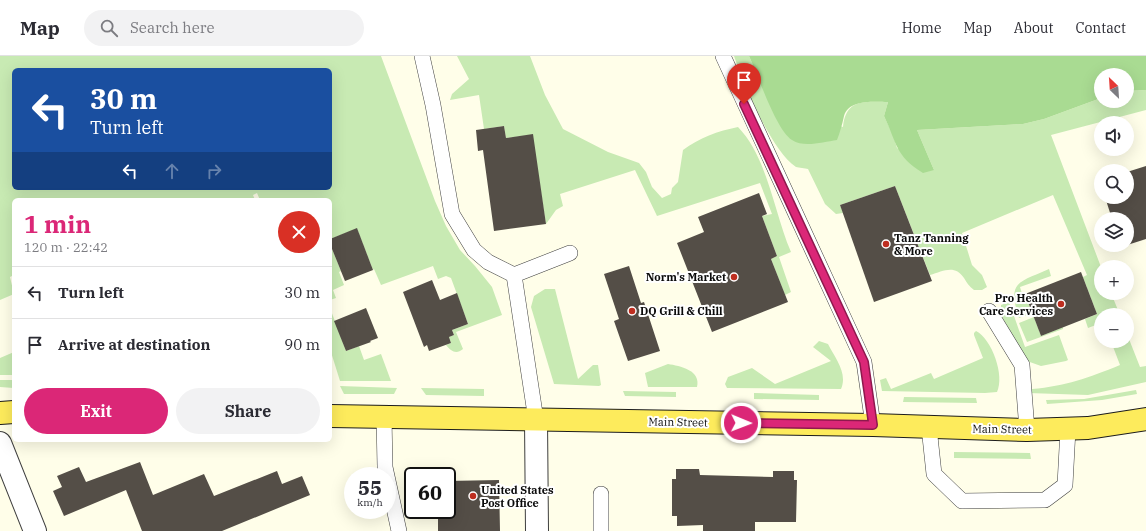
<!DOCTYPE html>
<meta charset="utf-8">
<style>
body{margin:0;font-family:"IBM Plex Serif",serif;background:#f2f2f3;color:#2b2b33;height:100vh;display:flex;flex-direction:column;font-size:15px;white-space:nowrap}
*{box-sizing:border-box;margin:0}
p{font-size:13px;color:#7c7c81}
.icon{flex:none;width:22px;height:22px;fill:none;stroke:currentColor;stroke-width:2;stroke-linecap:round;stroke-linejoin:round}
.map{position:relative;flex:1;overflow:hidden}
.drawer{position:absolute;left:12px;top:142px;width:320px;height:244px;display:flex;flex-direction:column;background:#fff;border-radius:6px;box-shadow:0 4px 16px #0002}
.drawer>*{flex:none}
.hud{position:absolute;left:12px;top:12px;width:320px;height:122px;border-radius:6px;box-shadow:0 4px 16px #0002;background:#1a4fa0;color:#fff;overflow:hidden}
.needle{width:26px;rotate:335deg}
.controls{position:absolute;left:1094px;top:12px;display:grid;gap:8px}
.controls a{display:grid;place-items:center;width:40px;height:40px;border-radius:50%;background:#fff;box-shadow:0 4px 16px #0002;font-size:20px}
.speed{position:absolute;left:344px;top:411px;display:flex;gap:8px;font-size:20px;font-weight:700;text-align:center}
.speed>*{display:grid;place-content:center;width:52px;height:52px;border-radius:50%;background:#fff;box-shadow:0 4px 16px #0002;line-height:1}
.speed small{font-size:10px;font-weight:400}
.speed .limit{border:2px solid #111;border-radius:6px;background:#fff;color:#111}
.pin{position:absolute;display:grid;place-items:center;width:34px;height:34px;color:#fff;margin:-41px -17px;border-radius:50% 50% 50% 0;rotate:-45deg;box-shadow:0 0 4px #0007}
.pin .icon{rotate:45deg}
.me{position:absolute;width:44px;margin:-22px;rotate:91deg;stroke-linejoin:round;filter:drop-shadow(0 0 3px #0008)}
.turn{display:flex;align-items:center;gap:14px;height:84px;padding:0 12px;font-size:18px}
.turn .icon{width:52px;height:52px;stroke-width:2.5}
.turn b{display:block;font-size:28px;line-height:34px}
.lanes{display:flex;align-items:center;height:38px;padding:0 12px;background:#0003;justify-content:center;gap:20px;direction:ltr}
.lanes .off{opacity:.35}
.round{display:grid;place-items:center;flex:none;width:42px;height:42px;border-radius:21px;background:#f2f2f3}
.overview{display:flex;align-items:center;justify-content:space-between;height:68px;padding:0 12px}
h1{font-size:24px;font-weight:800;line-height:30px;color:#db2777}
.action{display:flex;gap:8px;margin-top:auto;padding:8px 12px}
.action a{flex:1;height:46px;border-radius:24px;background:#db2777;color:#fff;font-size:16px;font-weight:800;line-height:46px;text-align:center}
.action a+a{background:#f2f2f3;color:#2b2b33}
ul{padding:0;list-style:none}
li{display:flex;align-items:center;gap:12px;height:52px;padding:0 12px;border-top:1px solid #e1e1e2}
li div{flex:1}
li b{display:block;font-size:15px}
li em{font-style:normal}
header{display:flex;align-items:center;gap:24px;box-sizing:border-box;height:56px;padding:0 20px;background:#fff;border-bottom:1px solid #e1e1e2}
header strong{font-size:19px}
nav{display:flex;gap:22px;margin-inline-start:auto;font-size:14px}
.search{width:280px;height:36px;background:#f2f2f3;display:flex;align-items:center;gap:10px;box-sizing:border-box;padding:0 14px;border-radius:22px;color:#7c7c81;font-size:15px}
.map>svg:first-child{display:block}
</style>
<header>
<strong>Map</strong>
<div class="search"><svg class="icon" aria-label="search" viewBox="0 0 24 24"><circle cx="10" cy="10" r="6"/><path d="M15 15l6 6"/></svg>Search here</div>
<nav><a>Home</a><a>Map</a><a>About</a><a>Contact</a></nav>
</header>
<div class="map">
<svg width="1146" height="475" viewBox="0 0 1146 475">
<rect width="100%" height="100%" fill="#fffee9"/>
<g fill="#c8eab3" fill-rule="evenodd">
<path d="M 0,0 L 381,0 L 435,145 L 446,170 L 460,194 L 475,210 L 492,231 L 502,259 L 456,276 L 463,293 C 456,299 451,295 446,289 L 451,287 L 449,281 L 454,279 L 452,274 L 468,268 L 451,222 L 446,220 L 438,223 L 433,210 L 381,229 L 374,213 L 373,214 L 357,173 L 330,183 L 330,144 L 260,144 L 257,137 L 253,139 L 255,144 L 14,144 L 14,219 L 10,221 L 14,238 L 0,244 ZM 14,14 L 330,14 L 330,132 L 14,132 Z"/>
<path d="M 457,0 L 530,0 L 545,39 L 563,73 L 608,96 L 639,107 L 646,116 L 652,131 L 662,142 L 671,138 L 672,132 L 678,126 L 683,94 C 699,82 718,75 738,71 C 768,102 774,157 791,196 L 779,201 L 791,236 L 785,239 L 771,203 L 777,200 L 762,160 L 772,158 L 760,127 L 657,160 L 635,114 L 560,138 L 563,150 L 556,154 L 546,168 L 532,79 L 506,82 L 504,70 L 484,73 L 479,39 L 450,44 L 452,38 L 469,23 Z"/>
<path d="M 734,0 L 749,0 L 770,47 L 843,71 C 846,42 865,46 888,46 L 884,60 L 893,79 L 897,92 L 934,114 L 917,74 L 1023,68 L 1044,63 L 1101,42 L 1101,45 L 1127,45 L 1127,35 L 1146,34 L 1146,54 L 1051,79 L 1101,211 L 1101,237 L 1111,237 L 1120,259 L 1101,259 L 1101,267 L 1088,272 L 1085,263 L 1097,258 L 1083,221 L 1087,219 L 1053,139 L 962,177 L 972,209 L 982,219 L 987,231 L 982,234 L 974,234 C 969,230 967,227 964,222 C 955,208 943,215 930,219 L 895,130 L 840,149 L 843,157 L 836,158 L 825,148 L 808,113 C 805,112 799,112 796,111 C 772,96 743,27 734,0 Z"/>
<path d="M 330,188 L 341,215 L 339,216 L 344,229 L 333,234 L 336,242 L 330,244 Z"/>
<path d="M 1049,213 L 1051,220 L 1020,231 L 1023,241 L 1026,240 L 1032,257 L 1019,262 C 1007,225 1018,227 1049,213 Z"/>
<path d="M 545,233 L 555,233 L 578,323 L 593,309 L 598,309 L 601,329 L 599,330 L 554,328 L 531,251 L 534,240 Z"/>
<path d="M 1009,246 L 1025,291 L 1059,279 L 1068,304 L 1066,305 L 1041,310 L 1027,305 L 1001,259 L 1001,249 Z"/>
<path d="M 330,252 L 346,295 L 359,290 L 364,304 L 381,298 L 391,325 L 340,325 L 330,293 Z"/>
<path d="M 1034,261 L 1041,280 L 1063,271 L 1063,273 L 1027,286 L 1019,267 Z"/>
<path d="M 976,275 C 992,283 1005,320 997,336 L 985,337 L 882,335 L 880,324 L 886,322 L 891,333 L 931,317 L 934,323 L 983,302 L 974,279 L 974,277 Z"/>
<path d="M 1127,278 L 1140,311 L 1146,310 L 1146,326 L 1088,339 L 1028,337 L 1032,333 C 1066,330 1088,322 1120,309 L 1112,288 L 1110,289 L 1109,285 L 1127,285 Z"/>
<path d="M 819,285 L 828,288 C 835,302 848,317 841,333 L 727,332 L 725,328 L 728,321 L 752,312 L 775,328 L 831,305 L 813,291 Z"/>
<path d="M 14,296 L 14,319 L 0,319 L 0,302 Z"/>
<path d="M 668,308 C 680,310 701,314 697,331 L 648,331 L 645,317 Z"/>
<path d="M 0,324 L 14,324 L 14,332 L 0,331 Z"/>
<path d="M 340,330 L 397,332 L 394,338 L 344,338 Z"/>
<path d="M 421,332 L 484,333 L 484,340 L 426,339 Z"/>
<path d="M 1136,334 L 1137,338 L 1102,344 L 1047,348 L 1046,344 L 1084,343 Z"/>
<path d="M 623,335 L 676,336 L 676,341 L 625,340 Z"/>
<path d="M 754,337 L 819,339 L 819,344 L 754,343 Z"/>
<path d="M 904,341 L 976,342 L 977,347 L 903,346 Z"/>
<path d="M 954,396 L 1030,397 L 1031,403 L 954,402 Z"/>
</g>
<path fill="#a9db92" d="M 749,0 L 1146,0 L 1146,34 L 1127,35 L 1127,19 L 1101,19 L 1101,42 L 1044,63 L 1023,68 L 917,74 L 934,114 L 923,117 C 895,100 897,87 884,60 L 888,46 C 874,46 849,43 844,60 C 842,69 840,76 837,84 C 823,86 804,92 792,84 C 776,74 758,19 749,0 Z"/>
<g fill="#544e47">
<path d="M 504,70 L 506,82 L 533,78 L 546,168 L 494,175 L 483,94 L 478,95 L 476,74 Z"/>
<path d="M 1146,110 L 1146,183 L 1121,191 L 1120,189 L 1127,189 L 1127,163 L 1112,163 L 1105,141 L 1127,141 L 1127,116 Z"/>
<path d="M 895,130 L 932,225 L 874,246 L 840,149 Z"/>
<path d="M 759,137 L 767,158 L 762,160 L 777,200 L 771,203 L 788,246 L 712,276 L 677,187 L 704,176 L 698,161 Z"/>
<path d="M 357,172 L 373,214 L 345,225 L 330,188 L 330,183 Z"/>
<path d="M 629,210 L 641,247 L 644,246 L 660,295 L 628,305 L 614,265 L 619,263 L 604,218 Z"/>
<path d="M 1081,216 L 1097,258 L 1041,280 L 1025,238 Z"/>
<path d="M 432,224 L 440,244 L 457,237 L 468,268 L 452,274 L 454,279 L 449,281 L 451,287 L 429,295 L 427,289 L 424,291 L 403,236 Z"/>
<path d="M 366,252 L 378,282 L 370,285 L 371,286 L 346,295 L 334,265 Z"/>
<path d="M 140,406 L 153,439 L 204,418 L 214,440 L 277,415 L 282,428 L 302,420 L 310,439 L 222,475 L 142,475 L 126,434 L 64,460 L 53,435 L 62,431 L 57,420 L 79,411 L 86,426 Z"/>
<path d="M 676,413 L 699,413 L 700,419 L 773,421 L 773,415 L 794,415 L 794,424 L 797,424 L 796,466 L 755,466 L 755,475 L 703,475 L 703,469 L 677,470 L 677,460 L 672,460 L 672,423 L 676,423 Z"/>
<path d="M 499,424 L 500,475 L 438,475 L 438,454 L 447,454 L 447,425 Z"/>
</g>
<g fill="none" stroke-linecap="round" stroke-linejoin="round">
<defs>
<g id="lane">
<path d="M 422,0 L 433,49 L 452,158 L 474,194 L 488,206 L 514,219"/>
<path d="M 723,0 L 864,306 L 873,369"/>
<path d="M 989,255 L 1022,309 L 1027,374"/>
<path d="M 384,361 L 385,411 L 399,475"/>
<path d="M 536,364 L 514,219 L 570,197"/>
<path d="M 929,371 L 934,418 L 962,445 L 1045,444 L 1065,429 L 1068,373"/>
<path d="M 601,438 L 601,475"/>
</g>
<g id="street">
<path d="M 536,364 L 537,475"/>
<path d="M 0,387 L 35,475"/>
</g>
<g id="primary">
<path d="M 0,357 L 14,356"/>
<path d="M 330,360 L 873,369 L 1027,374 L 1088,372 L 1146,363"/>
</g>
</defs>
<use href="#lane" stroke="#3e3e3e" stroke-width="16"/>
<use href="#street" stroke="#3e3e3e" stroke-width="24"/>
<use href="#primary" stroke="#1c1c1c" stroke-width="24"/>
<use href="#lane" stroke="#fff" stroke-width="15"/>
<use href="#street" stroke="#fff" stroke-width="22"/>
<use href="#primary" stroke="#fdeb5c" stroke-width="22"/>
</g>
<g fill="none" stroke-linecap="round" stroke-linejoin="round">
<defs>
<path id="route" d="M 741,367 L 873,369 L 864,306 L 744,48"/>
</defs>
<use href="#route" stroke="#8e194d" stroke-width="10"/>
<use href="#route" stroke="#db2777" stroke-width="7"/>
</g>
<g fill="#be2e20" stroke="#fff" stroke-width="1.5">
<circle cx="886" cy="188" r="4"/>
<circle cx="734" cy="221" r="4"/>
<circle cx="1061" cy="248" r="4"/>
<circle cx="632" cy="255" r="4"/>
<circle cx="473" cy="440" r="4"/>
</g>
<g text-anchor="middle" dominant-baseline="central" stroke-width="4" stroke-linejoin="round" paint-order="stroke">
<g font-size="11" font-weight="bold" fill="#0b0b0b" stroke="#fff" text-anchor="start">
<text x="894" y="182">Tanz Tanning<tspan x="894" dy="13">&amp; More</tspan></text>
<text x="726" y="221" text-anchor="end">Norm's Market</text>
<text x="1053" y="242" text-anchor="end">Pro Health<tspan x="1053" dy="13">Care Services</tspan></text>
<text x="640" y="255">DQ Grill &amp; Chill</text>
<text x="481" y="434">United States<tspan x="481" dy="13">Post Office</tspan></text>
</g>
<g font-size="11" fill="#0b0b0b" stroke="#fff">
<text transform="translate(678 366) rotate(1)">Main Street</text>
<text transform="translate(1002 373) rotate(1)">Main Street</text>
</g>
</g>
</svg>
<div class="controls">
<a><svg class="needle" viewBox="-14 -14 28 28"><path d="M0-13l5 13h-10z" fill="#e53935"/><path d="M0 13l5-13h-10z" fill="#7c7c81"/></svg></a>
<a><svg class="icon" aria-label="sound" viewBox="0 0 24 24"><path d="M4 9h4l5-4v14l-5-4H4zM17 9q2 3 0 6"/></svg></a>
<a><svg class="icon" aria-label="search" viewBox="0 0 24 24"><circle cx="10" cy="10" r="6"/><path d="M15 15l6 6"/></svg></a>
<a><svg class="icon" aria-label="layers" viewBox="0 0 24 24"><path d="M12 4l9 5-9 5-9-5zM3 14l9 5 9-5"/></svg></a>
<a>+</a>
<a>−</a>
</div>
<div class="speed"><div>55<small>km/h</small></div><div class="limit">60</div></div>
<div class="pin" style="left:744px;top:48px;background:#d93025"><svg class="icon" aria-label="arrive" viewBox="0 0 24 24"><path d="M6 21V4h12l-3 4 3 4H6"/></svg></div>
<svg class="me" style="left:741px;top:367px" viewBox="-20 -20 40 40"><circle r="17" fill="#db2777" stroke="#fff" stroke-width="3"/><path d="M0-11L8 9 0 5-8 9z" fill="#fff"/></svg>
<div class="hud">
<div class="turn"><svg class="icon" aria-label="left" viewBox="0 0 24 24"><path d="M17 20v-9H6M10 6l-5 5 5 5"/></svg><div><b>30 m</b>Turn left</div></div>
<div class="lanes"><svg class="icon" aria-label="left" viewBox="0 0 24 24"><path d="M17 20v-9H6M10 6l-5 5 5 5"/></svg><svg class="icon off" aria-label="ahead" viewBox="0 0 24 24"><path d="M12 20V5M6 11l6-6 6 6"/></svg><svg class="icon off" aria-label="right" viewBox="0 0 24 24"><path d="M7 20v-9h11M14 6l5 5-5 5"/></svg></div>
</div>
<section class="drawer">
<div class="overview"><div><h1>1 min</h1><p>120 m · 22:42</p></div><a class="round" style="background:#d93025;color:#fff"><svg class="icon" aria-label="close" viewBox="0 0 24 24"><path d="M6 6l12 12M18 6L6 18"/></svg></a></div>
<ul>
<li><svg class="icon" aria-label="left" viewBox="0 0 24 24"><path d="M17 20v-9H6M10 6l-5 5 5 5"/></svg><div><b>Turn left</b></div><em>30 m</em></li>
<li><svg class="icon" aria-label="arrive" viewBox="0 0 24 24"><path d="M6 21V4h12l-3 4 3 4H6"/></svg><div><b>Arrive at destination</b></div><em>90 m</em></li>
</ul>
<div class="action"><a>Exit</a><a>Share</a></div>
</section>
</div>
